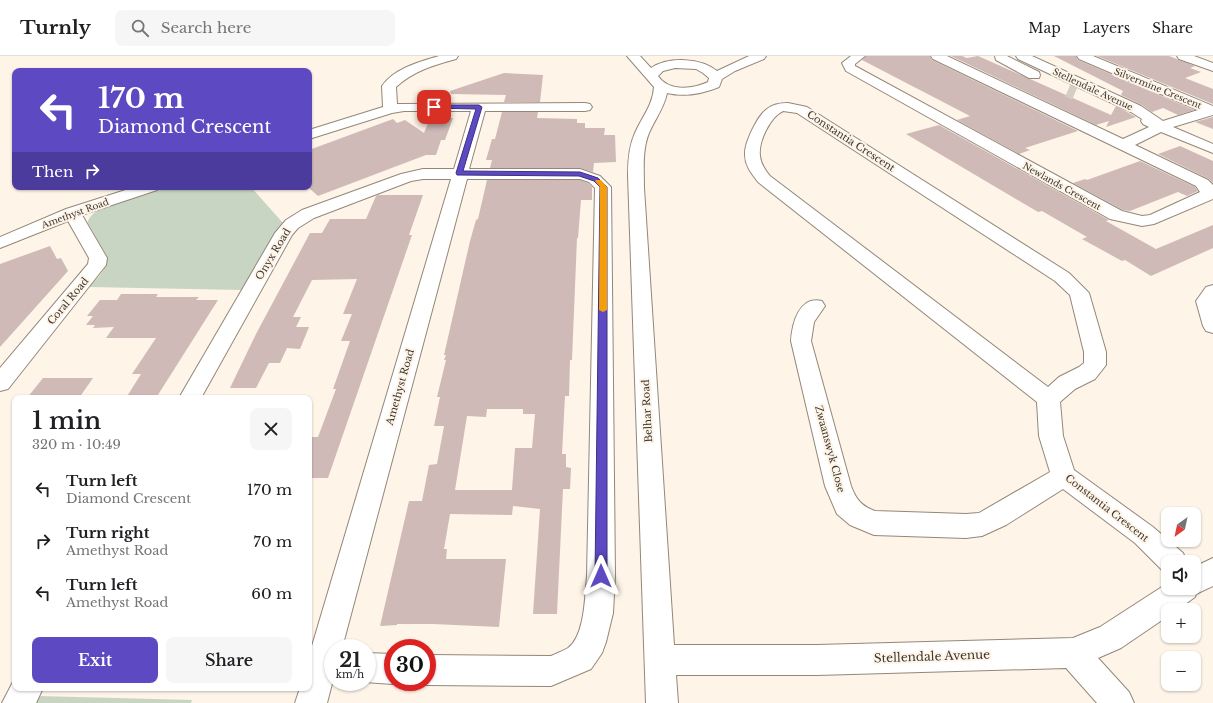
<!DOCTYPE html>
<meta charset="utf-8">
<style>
body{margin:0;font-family:"Libre Baskerville",serif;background:#f6f6f6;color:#202124;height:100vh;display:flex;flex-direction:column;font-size:15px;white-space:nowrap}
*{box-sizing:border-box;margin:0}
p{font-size:13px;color:#757577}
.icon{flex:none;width:22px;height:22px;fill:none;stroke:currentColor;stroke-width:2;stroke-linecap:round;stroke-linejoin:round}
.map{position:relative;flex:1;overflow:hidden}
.sheet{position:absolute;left:12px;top:339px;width:300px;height:296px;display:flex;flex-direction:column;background:#fff;border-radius:8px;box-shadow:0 1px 3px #0004}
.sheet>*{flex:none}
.banner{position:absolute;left:12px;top:12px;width:300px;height:122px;border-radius:8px;box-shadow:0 1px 3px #0004;background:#5d4ac3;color:#fff;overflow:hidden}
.needle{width:26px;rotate:213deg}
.controls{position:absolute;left:1161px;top:451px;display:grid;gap:8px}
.controls a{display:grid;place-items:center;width:40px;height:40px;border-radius:8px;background:#fff;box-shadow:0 1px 3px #0004;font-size:20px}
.speed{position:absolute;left:324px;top:583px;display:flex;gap:8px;font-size:20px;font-weight:700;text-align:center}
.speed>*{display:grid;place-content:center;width:52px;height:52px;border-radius:50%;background:#fff;box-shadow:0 1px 3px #0004;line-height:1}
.speed small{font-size:10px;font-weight:400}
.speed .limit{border:6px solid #d22;background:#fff;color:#111}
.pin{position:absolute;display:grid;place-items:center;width:34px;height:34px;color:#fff;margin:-17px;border-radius:8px;box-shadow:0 2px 6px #0006}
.me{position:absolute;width:44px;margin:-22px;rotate:0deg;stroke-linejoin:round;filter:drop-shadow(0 0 3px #0008)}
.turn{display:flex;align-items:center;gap:14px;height:84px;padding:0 20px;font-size:18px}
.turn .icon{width:52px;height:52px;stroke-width:2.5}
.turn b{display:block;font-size:28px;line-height:34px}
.then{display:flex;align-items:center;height:38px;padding:0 20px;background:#0003;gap:8px;font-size:15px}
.round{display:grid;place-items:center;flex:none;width:42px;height:42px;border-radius:8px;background:#f6f6f6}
.headline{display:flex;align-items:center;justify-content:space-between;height:68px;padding:0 20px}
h1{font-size:24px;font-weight:600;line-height:30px}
.action{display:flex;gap:8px;margin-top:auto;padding:8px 20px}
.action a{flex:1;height:46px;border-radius:8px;background:#5d4ac3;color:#fff;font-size:16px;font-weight:600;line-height:46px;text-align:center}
.action a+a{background:#f6f6f6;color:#202124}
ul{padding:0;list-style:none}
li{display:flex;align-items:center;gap:12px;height:52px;padding:0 20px}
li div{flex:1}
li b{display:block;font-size:15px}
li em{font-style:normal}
header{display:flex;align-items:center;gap:24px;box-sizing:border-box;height:56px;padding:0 20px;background:#fff;border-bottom:1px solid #e0e0e0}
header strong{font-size:19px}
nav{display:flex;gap:22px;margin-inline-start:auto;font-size:14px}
.search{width:280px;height:36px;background:#f6f6f6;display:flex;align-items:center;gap:10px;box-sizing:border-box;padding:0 14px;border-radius:8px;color:#757577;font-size:15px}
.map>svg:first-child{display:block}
</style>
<header>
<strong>Turnly</strong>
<div class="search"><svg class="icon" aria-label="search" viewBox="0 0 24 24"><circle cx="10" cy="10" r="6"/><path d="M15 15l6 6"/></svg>Search here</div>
<nav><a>Map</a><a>Layers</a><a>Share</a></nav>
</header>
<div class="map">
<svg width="1213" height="647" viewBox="0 0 1213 647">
<rect width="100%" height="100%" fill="#fef4e7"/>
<g fill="#c9d5c3">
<path d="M 161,131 L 251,131 L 283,167 L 277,174 L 242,234 L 89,231 C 97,222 108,213 107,200 L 88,167 C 89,149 146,136 161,131 Z"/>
<path d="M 38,640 L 192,644 L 191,647 L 34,647 Z"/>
</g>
<g fill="#cfbab8" fill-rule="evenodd">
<path d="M 866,0 L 930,0 L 932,4 L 1078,75 L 1025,92 L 1030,94 L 1019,98 L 957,64 L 970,60 L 862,4 Z"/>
<path d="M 951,0 L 962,0 L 967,2 L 978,0 L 1111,59 L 1116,50 L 1136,61 L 1106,71 L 1109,65 L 1096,69 Z"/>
<path d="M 1054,0 L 1076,0 L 1078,4 L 1194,54 L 1178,59 L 1163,52 L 1152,56 L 1142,49 L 1121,39 L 1123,35 Z"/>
<path d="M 1097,0 L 1169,0 L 1195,10 L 1190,12 L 1201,16 L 1185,22 L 1213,33 L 1213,48 Z"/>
<path d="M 504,17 L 543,19 L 540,46 L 504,46 L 506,39 L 451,38 L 450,35 Z"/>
<path d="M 502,56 L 538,56 L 537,62 L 577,63 L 577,67 L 585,67 L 585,72 L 605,72 L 604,79 L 615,79 L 616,106 L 594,107 L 593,116 L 580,112 L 490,112 L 492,104 L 486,104 L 492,83 L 495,83 Z"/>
<path d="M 1213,61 L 1213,73 L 1195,66 Z"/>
<path d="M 430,62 L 453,62 L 445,84 L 441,84 L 436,99 L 426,99 L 318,140 L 309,132 L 309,94 L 393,63 L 397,67 L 405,64 L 424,77 Z"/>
<path d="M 939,69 L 1109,164 L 1106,165 L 1156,193 L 1213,169 L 1213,192 L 1151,220 L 1125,204 L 1122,205 L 1082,183 L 1087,181 L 1042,155 L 1038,156 L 906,78 Z"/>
<path d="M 1180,90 L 1213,105 L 1213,127 L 1209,123 L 1158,98 Z"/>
<path d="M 1140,105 L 1195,131 L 1198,135 L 1187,140 L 1178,136 L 1130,155 L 1123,154 L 1073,127 L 1085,123 L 1087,124 Z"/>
<path d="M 487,124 L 580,124 L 588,127 L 592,131 L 592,144 L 581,144 L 578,182 L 577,182 L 572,304 L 570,304 L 569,340 L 565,340 L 562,398 L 566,398 L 566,411 L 571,412 L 570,433 L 563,433 L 557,558 L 533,558 L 540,453 L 513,450 L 512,459 L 450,458 L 444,493 L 447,493 L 446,503 L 506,503 L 499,571 L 433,568 L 397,568 L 397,569 L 380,570 L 409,445 L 422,445 L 429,409 L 437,408 L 444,370 L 434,370 L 440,341 L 437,341 L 446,304 L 444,304 L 446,299 L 444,299 L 470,185 L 476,164 L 478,163 ZM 487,353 L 523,353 L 523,358 L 535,358 L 532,392 L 515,392 L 512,434 L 455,434 L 467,360 L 486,361 Z"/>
<path d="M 378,139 L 423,139 L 409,179 L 412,179 L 328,422 L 309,422 L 309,381 L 318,381 L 336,333 L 333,333 L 350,285 L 341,285 L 352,258 L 343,258 L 357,223 L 312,224 L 293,261 L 301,261 L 296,271 L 309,271 L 300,293 L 287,292 L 280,307 L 269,307 L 256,332 L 230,332 L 256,278 L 310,177 L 322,177 L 330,163 L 366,163 L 376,140 Z"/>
<path d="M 50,190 L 57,203 L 61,202 L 68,215 L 0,291 L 0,208 Z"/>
<path d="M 121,238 L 158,238 L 156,241 L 199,241 L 196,244 L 218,244 L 156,342 L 126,342 L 141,318 L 132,318 L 156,282 L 106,282 L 114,271 L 93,272 L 95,269 L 86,269 L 93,260 L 87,260 L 100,244 L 117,244 Z"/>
<path d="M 43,322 L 93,322 L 79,342 L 27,342 Z"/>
</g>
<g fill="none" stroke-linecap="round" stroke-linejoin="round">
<path stroke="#d7cec3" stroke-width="14" stroke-dasharray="14 7" stroke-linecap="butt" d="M 1068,34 L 1075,37"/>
<defs>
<g id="street">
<path d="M 439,0 L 458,0 L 456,3 C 434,9 413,15 396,31 L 397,48 L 585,47 L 590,48 L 592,51 L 590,54 L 585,55 L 485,55 L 469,113 L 580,113 L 600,120 L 611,131 L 615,520 L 613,557 L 606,586 L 602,597 L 591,613 L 551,630 L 427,629 L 419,626 L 427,626 L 427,599 L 551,600 C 557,597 563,595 568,592 C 585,580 585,539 587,520 L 595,132 L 589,126 L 580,123 L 467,123 L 342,592 L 333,592 L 333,624 L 327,647 L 295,647 L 300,632 L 309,632 L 309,600 L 451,123 L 423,123 L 411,125 L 314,162 L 298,172 L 292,179 L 201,342 L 179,342 L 275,177 L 286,164 L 302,154 L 401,118 L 423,113 L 454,113 L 471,55 L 404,55 L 392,57 L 309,83 L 309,74 L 383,51 L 382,30 C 395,12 419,6 439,0 Z"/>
<path d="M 627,0 L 640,0 L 651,12 C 669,0 701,2 717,15 L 749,0 L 766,0 L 764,3 L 735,15 L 722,23 L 719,31 C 702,38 684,41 667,37 C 664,52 655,63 649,77 C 642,94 644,114 644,132 L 674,589 L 817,589 L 1073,582 L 1100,571 L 1168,527 L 1168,532 L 1194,532 L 1194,511 L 1213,502 L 1213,530 L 1196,538 L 1195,541 L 1177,554 L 1168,554 L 1168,560 L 1121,592 L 1098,602 L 1129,636 L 1134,647 L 1097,647 L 1066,612 L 817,619 L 676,619 L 678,647 L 646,647 L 628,119 C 628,105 629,90 635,77 C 642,61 653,49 654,31 ZM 675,12 L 696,13 L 703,17 L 709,22 L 708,26 C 693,33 669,36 658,20 L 663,15 Z"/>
<path d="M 851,0 L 865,0 L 855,8 L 855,10 L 1122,155 L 1142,160 L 1150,159 L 1200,136 L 1196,130 L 933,3 L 931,0 L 947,0 L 1123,83 L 1149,71 L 1143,68 L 1141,65 L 1142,63 L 1131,56 L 1018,3 L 1016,0 L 1032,0 L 1141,50 L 1163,65 L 1198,54 L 1079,3 L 1077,0 L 1093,0 L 1213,50 L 1213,59 L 1173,71 L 1213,88 L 1213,97 L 1161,76 L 1135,89 L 1208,124 L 1213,129 L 1213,143 L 1154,168 L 1142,170 L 1110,163 L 846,15 L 842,7 Z"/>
<path d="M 995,0 L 1007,0 L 1039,16 L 1040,19 L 1039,22 L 1029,22 L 996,4 Z"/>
<path d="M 1177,0 L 1194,0 L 1213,7 L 1213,15 L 1179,3 Z"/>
<path d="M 788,47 L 807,51 L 1069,217 L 1089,237 L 1106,296 L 1106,309 L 1095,323 L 1075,333 L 1060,346 L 1063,380 L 1074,414 L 1153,471 L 1183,497 L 1187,506 L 1168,506 L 1168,517 L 1163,515 L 1135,487 L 1063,433 L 1006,469 L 982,480 L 966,482 L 874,479 L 850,469 L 837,458 L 825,430 L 791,285 C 792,268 799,239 822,245 L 825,250 L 814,266 L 811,285 L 851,430 C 856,443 861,450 875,455 L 966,458 L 979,457 L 1050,416 L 1039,380 L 1037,346 L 758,126 C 752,118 745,110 745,99 C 744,87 758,59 767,53 C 773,48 781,47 788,47 ZM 783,55 L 797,57 L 1055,225 L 1070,239 L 1084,296 L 1084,307 L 1079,311 L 1059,321 L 1048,331 L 770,120 C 765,114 761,108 760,100 C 758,86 770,61 783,55 Z"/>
<path d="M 135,131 L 159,131 L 157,134 L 82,159 L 107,202 L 106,209 L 8,333 L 0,335 L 0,312 L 88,208 L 89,202 L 68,165 L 0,192 L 0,181 L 66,153 Z"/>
<path d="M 1213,229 L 1213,277 L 1206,275 L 1203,270 L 1196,245 L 1206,231 Z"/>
<path d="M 367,597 L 393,598 L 393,626 L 399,626 L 393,628 L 364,626 L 367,626 Z"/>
<path d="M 15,622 L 15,632 L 43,632 L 36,647 L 2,647 Z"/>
</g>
</defs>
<use href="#street" stroke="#938779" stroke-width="2"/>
<use href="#street" fill="#fff" fill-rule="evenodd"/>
</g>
<path fill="#5d4ac3" stroke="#3c307f" d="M 434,49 L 479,49 L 482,51 L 463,115 L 580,116 L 598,122 L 607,131 L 607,520 L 605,524 L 601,526 L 597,524 L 595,520 L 600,131 L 594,125 L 579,120 L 457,119 L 456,117 L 476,53 L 432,52 L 431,51 Z"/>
<path fill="#f59e0b" d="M 596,124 L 601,124 L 607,131 L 607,254 L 603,256 L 599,254 L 600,131 L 595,125 Z"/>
<g text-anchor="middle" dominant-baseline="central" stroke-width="4" stroke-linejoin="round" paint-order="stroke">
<g font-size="9" fill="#3c3731" stroke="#fef4e7">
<text transform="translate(1158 32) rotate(22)">Silvermine Crescent</text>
<text transform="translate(1093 33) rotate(25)">Stellendale Avenue</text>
<text transform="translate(1062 130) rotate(29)">Newlands Crescent</text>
<text transform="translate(75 157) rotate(-20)">Amethyst Road</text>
</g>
<g font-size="10" fill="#3c3731" stroke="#fef4e7">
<text transform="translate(851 85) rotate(33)">Constantia Crescent</text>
<text transform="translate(273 198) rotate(-59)">Onyx Road</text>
<text transform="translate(68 245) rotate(-50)">Coral Road</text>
<text transform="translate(400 331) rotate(-74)">Amethyst Road</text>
<text transform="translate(647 355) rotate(-93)">Belhar Road</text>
<text transform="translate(830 393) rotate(75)">Zwaanswyk Close</text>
<text transform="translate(1107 452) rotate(38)">Constantia Crescent</text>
</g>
<g font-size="12" fill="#3c3731" stroke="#fef4e7">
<text transform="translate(932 600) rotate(-2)">Stellendale Avenue</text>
</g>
</g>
</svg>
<div class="controls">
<a><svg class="needle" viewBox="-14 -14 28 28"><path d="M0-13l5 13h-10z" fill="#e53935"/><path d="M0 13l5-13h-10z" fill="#757577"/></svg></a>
<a><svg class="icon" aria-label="sound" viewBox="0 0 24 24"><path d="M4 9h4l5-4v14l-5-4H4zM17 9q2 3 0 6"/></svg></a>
<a>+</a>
<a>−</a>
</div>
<div class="speed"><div>21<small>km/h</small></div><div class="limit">30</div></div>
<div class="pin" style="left:434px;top:51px;background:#d93025"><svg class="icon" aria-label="arrive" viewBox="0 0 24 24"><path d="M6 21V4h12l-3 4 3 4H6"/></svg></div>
<svg class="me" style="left:601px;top:520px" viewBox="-20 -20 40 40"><path d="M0-17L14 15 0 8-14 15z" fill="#5d4ac3" stroke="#fff" stroke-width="4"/></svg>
<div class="banner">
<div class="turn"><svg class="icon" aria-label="left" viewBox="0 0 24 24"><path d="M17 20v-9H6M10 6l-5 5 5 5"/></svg><div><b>170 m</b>Diamond Crescent</div></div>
<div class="then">Then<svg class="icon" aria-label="right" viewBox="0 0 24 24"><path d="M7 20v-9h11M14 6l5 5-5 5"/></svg></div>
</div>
<section class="sheet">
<div class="headline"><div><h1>1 min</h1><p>320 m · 10:49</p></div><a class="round"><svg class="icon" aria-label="close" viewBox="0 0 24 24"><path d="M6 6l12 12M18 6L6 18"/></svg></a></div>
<ul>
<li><svg class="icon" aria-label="left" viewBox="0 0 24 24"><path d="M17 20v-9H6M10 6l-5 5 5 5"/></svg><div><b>Turn left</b><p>Diamond Crescent</p></div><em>170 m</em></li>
<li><svg class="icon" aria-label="right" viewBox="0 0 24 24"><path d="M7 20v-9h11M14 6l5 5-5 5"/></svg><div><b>Turn right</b><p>Amethyst Road</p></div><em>70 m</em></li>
<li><svg class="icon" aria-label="left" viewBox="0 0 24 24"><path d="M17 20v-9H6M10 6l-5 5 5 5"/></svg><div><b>Turn left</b><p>Amethyst Road</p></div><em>60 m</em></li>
</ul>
<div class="action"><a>Exit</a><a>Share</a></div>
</section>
</div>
